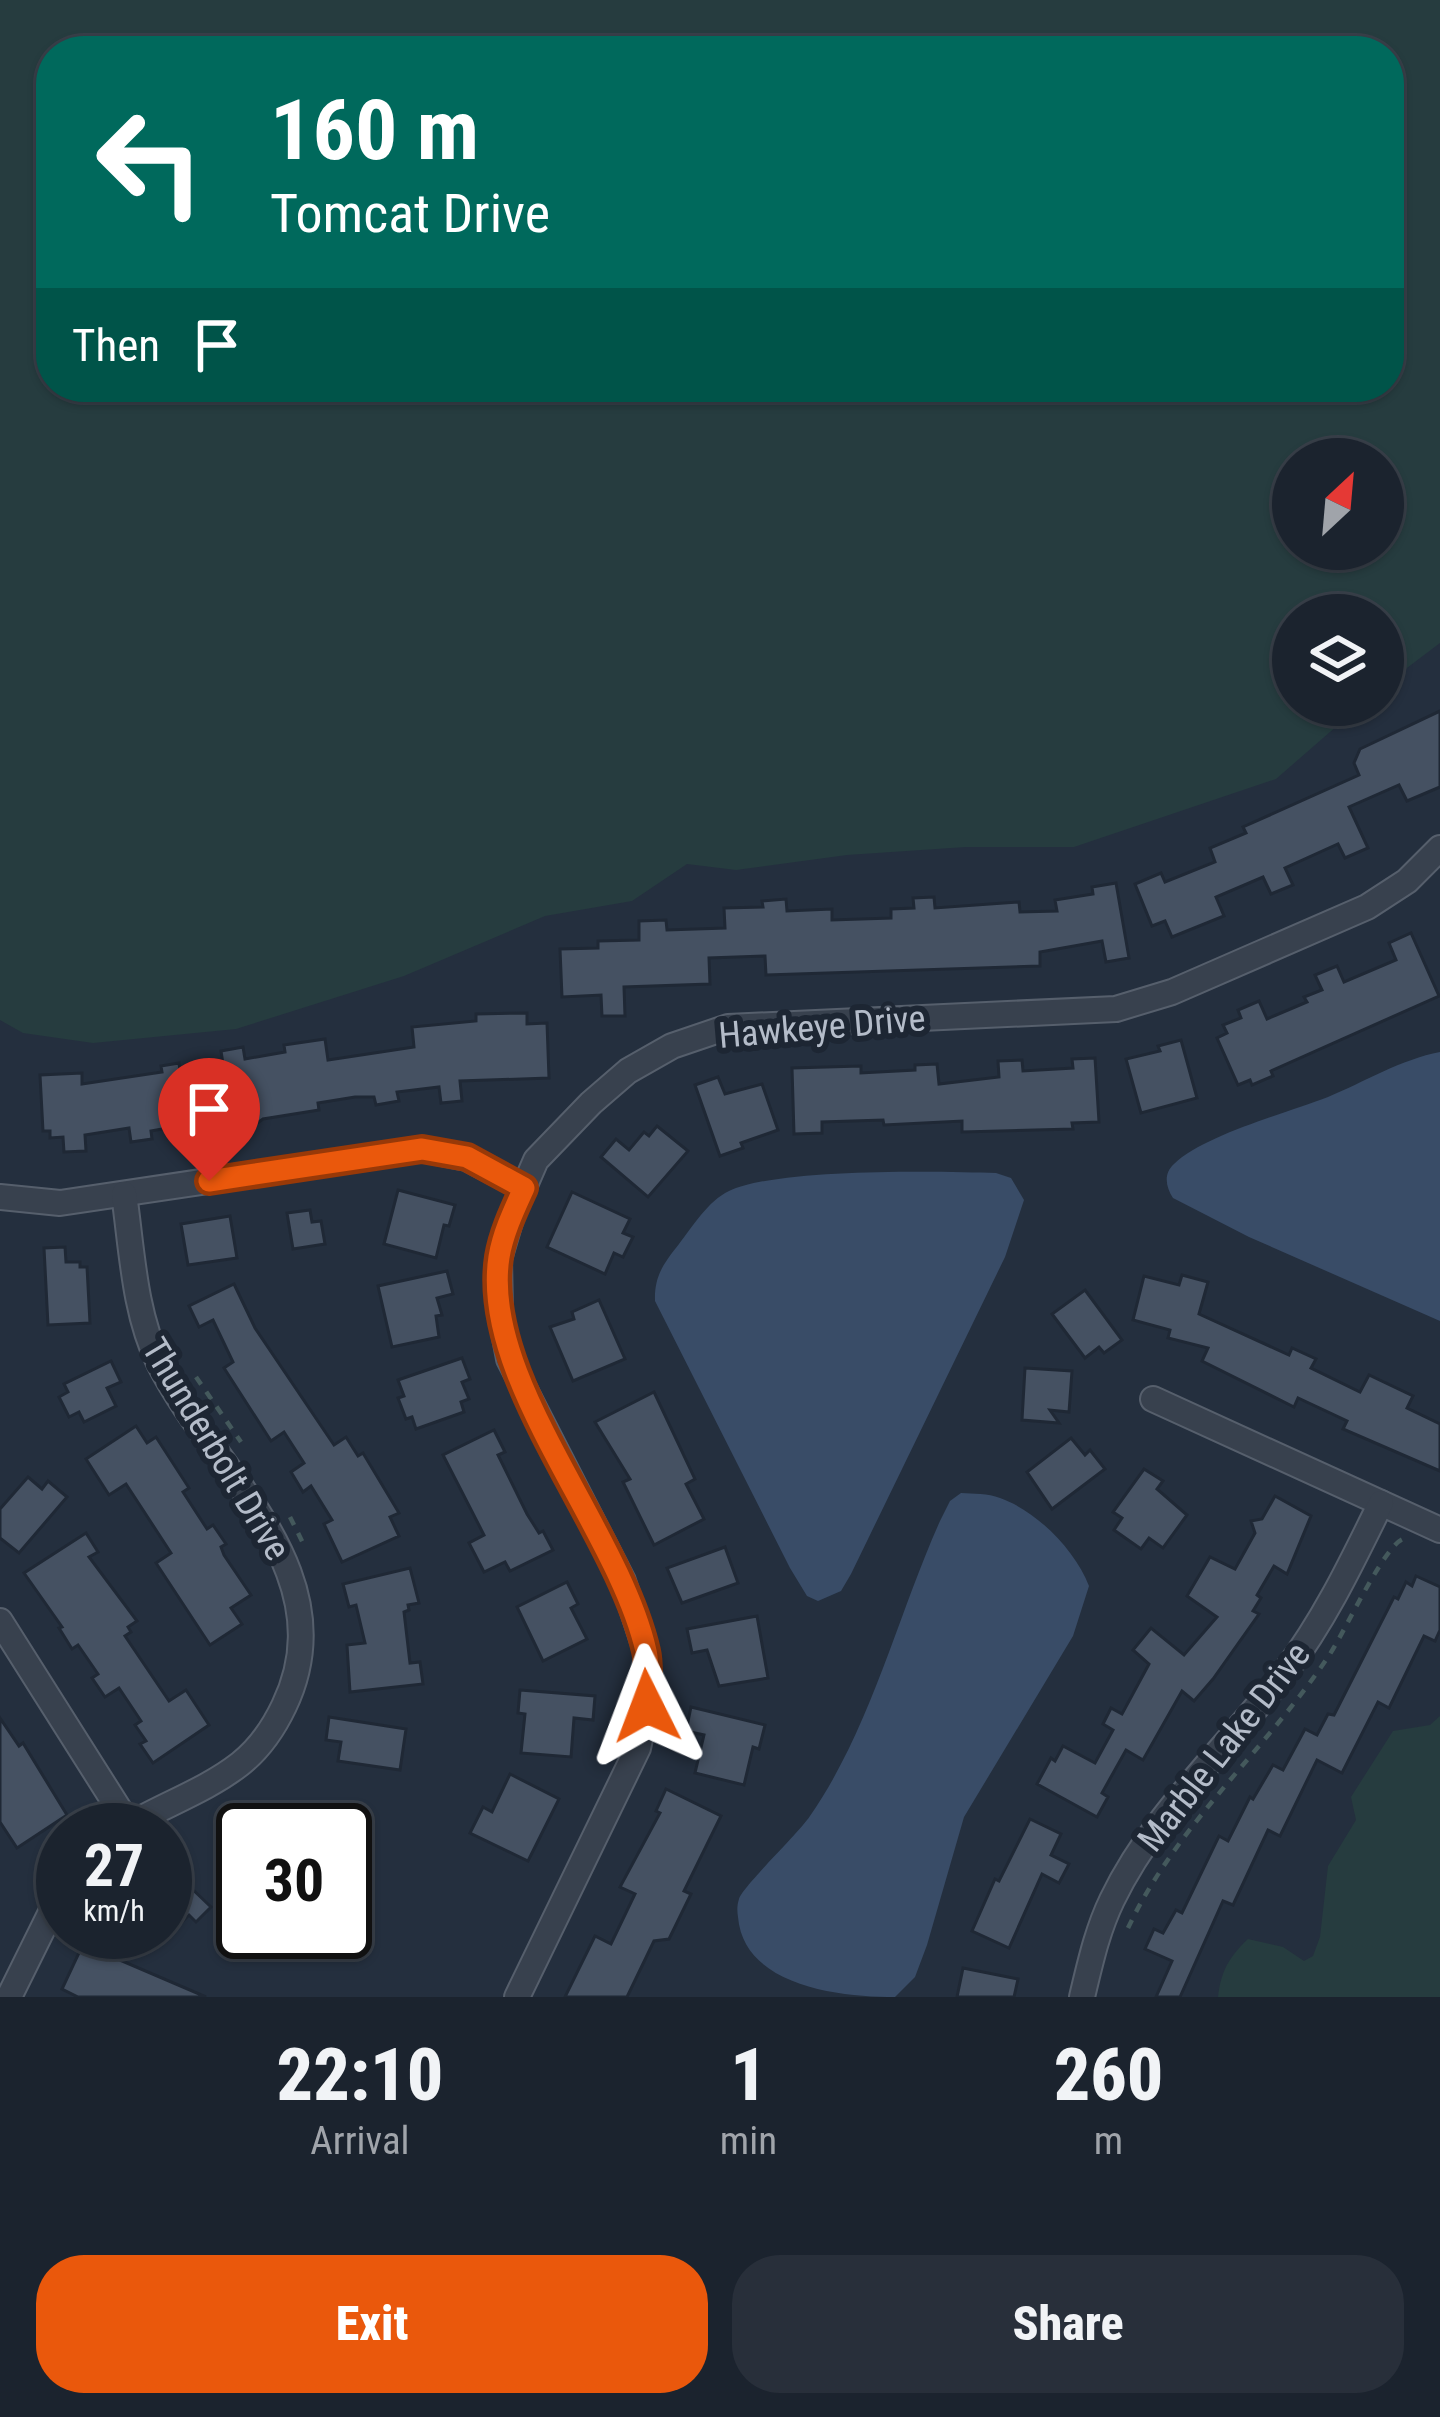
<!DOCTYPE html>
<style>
body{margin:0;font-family:"Roboto Condensed",sans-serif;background:#282f3a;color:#f1f3f6;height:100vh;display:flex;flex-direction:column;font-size:45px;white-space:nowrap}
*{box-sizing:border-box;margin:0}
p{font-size:39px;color:#a0a4aa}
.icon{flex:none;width:66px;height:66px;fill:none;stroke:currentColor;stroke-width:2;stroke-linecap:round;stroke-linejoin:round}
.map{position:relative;height:1997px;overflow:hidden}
.panel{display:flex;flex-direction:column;background:#1b232e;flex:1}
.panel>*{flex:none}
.top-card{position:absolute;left:36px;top:36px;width:1368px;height:366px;border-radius:48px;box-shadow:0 3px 9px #0004,0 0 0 3px #39404a;background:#00695c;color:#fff;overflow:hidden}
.needle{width:78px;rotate:26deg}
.fabs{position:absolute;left:1272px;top:438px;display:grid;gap:24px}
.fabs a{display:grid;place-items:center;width:132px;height:132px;border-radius:50%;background:#1b232e;box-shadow:0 3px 9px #0004,0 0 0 3px #39404a;font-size:60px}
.speed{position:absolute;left:36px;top:1803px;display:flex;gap:24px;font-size:60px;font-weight:700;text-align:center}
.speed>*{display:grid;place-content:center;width:156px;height:156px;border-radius:50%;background:#1b232e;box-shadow:0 3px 9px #0004,0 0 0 3px #39404a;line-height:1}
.speed small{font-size:30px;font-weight:400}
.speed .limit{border:6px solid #111;border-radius:18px;background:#fff;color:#111}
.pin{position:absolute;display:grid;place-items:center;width:102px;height:102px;color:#fff;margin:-123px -51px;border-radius:50% 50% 50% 0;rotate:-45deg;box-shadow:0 0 12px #0007}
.pin .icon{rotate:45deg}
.me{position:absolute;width:132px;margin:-66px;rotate:357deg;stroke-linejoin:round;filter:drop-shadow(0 0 9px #0008)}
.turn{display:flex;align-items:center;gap:42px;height:252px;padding:0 36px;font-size:54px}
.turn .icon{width:156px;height:156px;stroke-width:2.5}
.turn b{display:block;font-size:84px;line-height:102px}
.then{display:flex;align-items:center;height:114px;padding:0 36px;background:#0003;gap:24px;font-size:45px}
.eta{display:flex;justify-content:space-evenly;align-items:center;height:204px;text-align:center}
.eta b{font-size:72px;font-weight:800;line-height:84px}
.primary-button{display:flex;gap:24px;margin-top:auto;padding:24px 36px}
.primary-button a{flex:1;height:138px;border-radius:48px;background:#ea580c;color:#fff;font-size:48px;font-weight:800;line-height:138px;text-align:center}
.primary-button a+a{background:#282f3a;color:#f1f3f6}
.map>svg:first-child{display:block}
</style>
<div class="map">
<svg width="1440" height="1997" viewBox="0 0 1440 1997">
<rect width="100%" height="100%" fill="#242f3e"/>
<g fill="#263c3f" fill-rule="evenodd">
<path d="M 0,0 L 1440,0 L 1440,643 L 1383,686 L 1383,615 L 1293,615 L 1293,705 L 1361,705 L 1276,779 L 1074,847 L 966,847 L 847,855 L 736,870 L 687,864 L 632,901 L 545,916 L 404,976 L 236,1029 L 93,1043 L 23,1033 L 0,1020 ZM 51,51 L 1389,51 L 1389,387 L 51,387 ZM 1293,459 L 1383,459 L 1383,549 L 1293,549 Z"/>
<path d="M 1440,1716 L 1440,1997 L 1218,1997 C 1221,1971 1229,1957 1248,1939 L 1283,1947 L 1304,1961 L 1313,1956 L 1320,1937 L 1328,1866 L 1356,1820 L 1351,1797 L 1393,1731 L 1430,1725 Z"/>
</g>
<g fill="#394c67">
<path d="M 1440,1052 L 1440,1321 L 1249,1237 L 1173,1198 C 1166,1187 1163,1174 1174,1164 C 1204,1135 1287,1113 1328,1097 C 1364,1082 1402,1059 1440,1052 Z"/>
<path d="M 996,1173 L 1011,1178 L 1024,1200 L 1005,1257 L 851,1574 L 841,1591 L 818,1601 L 807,1596 L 790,1568 L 655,1301 C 654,1276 664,1263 679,1244 C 693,1226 708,1201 729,1191 C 777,1168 939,1171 996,1173 Z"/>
<path d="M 961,1493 C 973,1494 988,1493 1000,1498 C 1037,1511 1075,1550 1089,1586 L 1073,1636 L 964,1817 L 927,1945 L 915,1977 L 895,1997 C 841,1997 744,1987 738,1917 C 737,1911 737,1905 739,1899 C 742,1887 798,1834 810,1816 C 871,1728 897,1617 940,1521 L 950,1501 Z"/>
</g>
<g fill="#455162" stroke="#1f2835" stroke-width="3">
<path d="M 1440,711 L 1440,787 L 1407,801 L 1399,785 L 1349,807 L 1368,848 L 1345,858 L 1338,844 L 1285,868 L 1293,885 L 1271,894 L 1263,877 L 1216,897 L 1224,916 L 1172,937 L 1165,921 L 1152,926 L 1135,884 L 1161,873 L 1165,882 L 1215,862 L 1210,848 L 1246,833 L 1243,827 L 1359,775 L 1354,763 L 1360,749 Z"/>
<path d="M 1116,883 L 1129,958 L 1106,962 L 1102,941 L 1040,952 L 1040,966 L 766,975 L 765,956 L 709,958 L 710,984 L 624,987 L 625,1016 L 602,1016 L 601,995 L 562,997 L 560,949 L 598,948 L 598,941 L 639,940 L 639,921 L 666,920 L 667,930 L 725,928 L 724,908 L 763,907 L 762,901 L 786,899 L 787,911 L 832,909 L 832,920 L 891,918 L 891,909 L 914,908 L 913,898 L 934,897 L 935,908 L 1019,902 L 1020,912 L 1057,911 L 1055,900 L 1093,894 L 1092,887 Z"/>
<path d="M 1411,933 L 1439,996 L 1271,1071 L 1273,1076 L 1252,1085 L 1250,1080 L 1238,1085 L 1217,1038 L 1227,1033 L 1223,1025 L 1241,1018 L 1238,1010 L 1259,1001 L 1267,1019 L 1307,1002 L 1304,997 L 1322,990 L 1315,975 L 1337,966 L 1344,982 L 1396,960 L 1389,943 Z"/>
<path d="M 527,1013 L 527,1024 L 547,1023 L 549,1078 L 460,1081 L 462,1101 L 441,1103 L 439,1087 L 397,1092 L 399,1101 L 376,1105 L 374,1097 L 355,1097 L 318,1103 L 319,1110 L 263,1119 L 256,1124 L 191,1133 L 190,1124 L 151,1131 L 152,1139 L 131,1142 L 129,1128 L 85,1135 L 86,1151 L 64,1152 L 63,1137 L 50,1138 L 50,1131 L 43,1131 L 40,1075 L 82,1073 L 82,1084 L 162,1072 L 161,1066 L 179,1063 L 180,1070 L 223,1064 L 221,1051 L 243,1047 L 245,1059 L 285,1052 L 284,1045 L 325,1039 L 328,1060 L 414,1047 L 412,1027 L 476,1021 L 476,1014 Z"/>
<path d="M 1181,1040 L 1197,1098 L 1141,1113 L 1126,1059 L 1160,1051 L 1158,1046 Z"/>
<path d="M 1095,1058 L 1099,1122 L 1072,1123 L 1073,1129 L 962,1132 L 962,1121 L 884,1125 L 883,1120 L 822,1122 L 822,1133 L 794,1134 L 792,1068 L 861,1066 L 861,1073 L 915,1070 L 915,1065 L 937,1064 L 939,1084 L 999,1077 L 998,1061 L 1022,1060 L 1023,1071 L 1073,1068 L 1072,1059 Z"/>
<path d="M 718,1077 L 725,1094 L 762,1084 L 778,1130 L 741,1143 L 743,1148 L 720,1156 L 695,1085 Z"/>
<path d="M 657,1126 L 688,1151 L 648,1197 L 601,1157 L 616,1139 L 629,1150 L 644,1132 L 649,1136 Z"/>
<path d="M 398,1190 L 455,1205 L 449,1226 L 444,1225 L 436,1258 L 384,1244 Z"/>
<path d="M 572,1192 L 630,1219 L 623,1233 L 633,1237 L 623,1257 L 614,1253 L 605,1274 L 547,1247 Z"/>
<path d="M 310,1210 L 312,1222 L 321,1221 L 325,1244 L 293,1249 L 287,1213 Z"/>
<path d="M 230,1216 L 237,1258 L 188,1265 L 181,1224 Z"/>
<path d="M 65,1247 L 66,1262 L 80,1262 L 80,1267 L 87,1267 L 90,1323 L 48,1325 L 44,1248 Z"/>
<path d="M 447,1271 L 453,1294 L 437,1298 L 442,1315 L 436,1316 L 439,1337 L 392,1347 L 378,1286 Z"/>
<path d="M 1182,1275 L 1208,1282 L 1199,1314 L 1289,1355 L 1292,1348 L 1316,1359 L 1311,1368 L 1360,1392 L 1369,1375 L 1413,1396 L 1407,1408 L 1440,1424 L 1440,1471 L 1343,1429 L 1347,1421 L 1298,1398 L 1294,1407 L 1202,1361 L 1208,1348 L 1168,1338 L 1170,1330 L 1133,1320 L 1144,1276 L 1179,1285 Z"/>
<path d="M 234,1284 L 255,1328 L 334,1445 L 346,1437 L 358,1456 L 363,1453 L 399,1513 L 390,1517 L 399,1536 L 342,1562 L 324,1524 L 332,1520 L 311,1486 L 303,1492 L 291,1472 L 304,1463 L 284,1432 L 271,1441 L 224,1368 L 233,1362 L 213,1320 L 199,1327 L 189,1306 Z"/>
<path d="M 1085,1290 L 1122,1340 L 1104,1353 L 1099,1347 L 1085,1358 L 1052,1314 Z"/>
<path d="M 599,1300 L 625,1359 L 573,1381 L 550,1327 L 574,1319 L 572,1312 Z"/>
<path d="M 462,1358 L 470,1379 L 462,1382 L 469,1399 L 461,1402 L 464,1412 L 416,1429 L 412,1417 L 406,1419 L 398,1398 L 404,1396 L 398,1380 Z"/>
<path d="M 111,1361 L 121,1382 L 107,1388 L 116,1406 L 84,1422 L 79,1412 L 69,1417 L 59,1397 L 68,1392 L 64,1384 Z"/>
<path d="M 1025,1368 L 1072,1371 L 1069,1412 L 1050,1410 L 1059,1423 L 1022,1420 Z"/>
<path d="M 654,1392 L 695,1479 L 686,1484 L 704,1519 L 654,1545 L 623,1482 L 630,1479 L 595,1422 Z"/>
<path d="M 136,1426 L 147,1443 L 156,1437 L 189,1488 L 183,1492 L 207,1529 L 213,1525 L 226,1544 L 221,1547 L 224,1555 L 251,1595 L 231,1608 L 242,1624 L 210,1645 L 156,1563 L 171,1553 L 126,1484 L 109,1495 L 86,1459 Z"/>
<path d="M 494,1430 L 505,1452 L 498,1455 L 527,1514 L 539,1533 L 543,1531 L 553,1550 L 510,1571 L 505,1562 L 484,1572 L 469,1543 L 484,1535 L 443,1455 Z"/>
<path d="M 1071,1438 L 1085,1455 L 1090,1450 L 1105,1469 L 1052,1509 L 1027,1472 Z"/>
<path d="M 1144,1469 L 1163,1481 L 1157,1489 L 1187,1515 L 1163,1548 L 1149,1538 L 1141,1549 L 1114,1530 L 1122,1518 L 1113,1512 Z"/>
<path d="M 28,1477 L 42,1489 L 48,1481 L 67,1497 L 19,1553 L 0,1538 L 0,1509 Z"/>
<path d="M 1275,1496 L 1311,1516 L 1287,1574 L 1274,1566 L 1257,1595 L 1261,1598 L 1253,1611 L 1259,1614 L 1213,1679 L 1194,1701 L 1182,1691 L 1143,1760 L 1126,1750 L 1102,1793 L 1108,1797 L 1097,1817 L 1037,1784 L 1051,1758 L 1055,1761 L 1063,1746 L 1095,1763 L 1113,1730 L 1103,1724 L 1111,1708 L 1122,1714 L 1149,1664 L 1133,1650 L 1151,1628 L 1184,1655 L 1217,1617 L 1187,1596 L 1210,1557 L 1235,1569 L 1255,1533 L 1251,1521 L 1262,1519 Z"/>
<path d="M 86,1533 L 98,1552 L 89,1557 L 137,1621 L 128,1627 L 131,1632 L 125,1636 L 169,1701 L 186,1690 L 209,1725 L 153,1763 L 140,1744 L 146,1741 L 135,1725 L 141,1721 L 119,1688 L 105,1697 L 92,1678 L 98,1674 L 78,1645 L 72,1649 L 59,1628 L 62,1627 L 24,1573 Z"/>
<path d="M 725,1547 L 738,1583 L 682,1603 L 667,1568 Z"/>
<path d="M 410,1568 L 419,1603 L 408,1605 L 409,1610 L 404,1612 L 410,1663 L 420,1662 L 423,1684 L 350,1692 L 347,1645 L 365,1643 L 356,1605 L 349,1607 L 343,1584 Z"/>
<path d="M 1416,1576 L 1440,1587 L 1440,1630 L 1435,1641 L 1424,1636 L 1389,1708 L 1378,1702 L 1342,1773 L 1317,1760 L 1280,1836 L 1268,1830 L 1233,1905 L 1223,1901 L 1180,1997 L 1156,1997 L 1172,1961 L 1145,1949 L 1154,1929 L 1163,1933 L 1176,1910 L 1182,1913 L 1219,1836 L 1228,1841 L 1250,1797 L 1253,1799 L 1273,1765 L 1283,1770 L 1305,1729 L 1317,1735 L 1328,1714 L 1334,1715 L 1394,1597 L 1398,1599 L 1406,1582 L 1412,1586 Z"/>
<path d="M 567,1582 L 578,1604 L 571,1608 L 587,1639 L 543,1661 L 517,1607 Z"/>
<path d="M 757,1616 L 768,1678 L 719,1686 L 707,1650 L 692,1653 L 687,1629 Z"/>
<path d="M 520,1690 L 595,1696 L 593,1720 L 574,1718 L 571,1757 L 521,1753 L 525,1714 L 518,1713 Z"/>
<path d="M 691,1707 L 765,1725 L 759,1749 L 753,1747 L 744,1785 L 695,1773 L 704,1735 L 686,1731 Z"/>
<path d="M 329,1717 L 406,1729 L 400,1770 L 338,1761 L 341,1742 L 326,1740 Z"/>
<path d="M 0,1718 L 19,1746 L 23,1743 L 67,1815 L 17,1848 L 0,1822 Z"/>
<path d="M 510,1774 L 559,1799 L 528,1861 L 470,1833 L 483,1807 L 492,1812 Z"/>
<path d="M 666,1789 L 721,1816 L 684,1891 L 691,1894 L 669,1939 L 654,1941 L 627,1997 L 565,1997 L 595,1936 L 611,1944 L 635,1894 L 620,1887 L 660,1813 L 656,1811 Z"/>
<path d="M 1030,1819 L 1061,1834 L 1051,1855 L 1069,1864 L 1059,1883 L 1042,1874 L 1009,1948 L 972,1931 L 995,1879 L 999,1881 Z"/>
<path d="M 165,1863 L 211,1907 L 196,1922 L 189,1915 L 174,1930 L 165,1922 Z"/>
<path d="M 84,1942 L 95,1948 L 98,1943 L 118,1952 L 115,1958 L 206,1997 L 78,1997 L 62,1989 Z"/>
<path d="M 963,1968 L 1018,1979 L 1014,1997 L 957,1997 Z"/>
</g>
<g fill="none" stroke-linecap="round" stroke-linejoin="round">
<defs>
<g id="street">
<path d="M 0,1197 L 60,1203 L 422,1149 L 467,1158 L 524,1188"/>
<path d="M 1153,1399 L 1440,1530"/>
<path d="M 0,1621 L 129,1825"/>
<path d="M 121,1830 C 160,1806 204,1792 240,1764 C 259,1749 274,1727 284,1706 C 348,1573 213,1471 159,1363 C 134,1312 132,1250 124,1194"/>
<path d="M 9,1997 L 63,1888"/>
<path d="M 517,1997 L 638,1748 L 647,1706 L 647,1654 L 623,1581 L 509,1359 L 500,1311 L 499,1259 L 512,1215 L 536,1160 L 591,1103 L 628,1071 L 672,1046 L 728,1027 L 1116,1009 L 1172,992 L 1367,907 L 1407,881 L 1440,848"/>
<path d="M 1082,1997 C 1090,1964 1097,1931 1112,1900 C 1154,1813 1228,1747 1285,1672 C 1325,1619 1352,1562 1381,1503"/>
</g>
</defs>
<use href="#street" stroke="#565f6c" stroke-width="28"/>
<g stroke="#44595c" stroke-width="4.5" stroke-dasharray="9 9" stroke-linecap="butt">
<path d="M 196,1377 L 241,1442"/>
<path d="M 290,1517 L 306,1549"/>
<path d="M 1128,1928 C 1177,1824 1267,1749 1330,1654 C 1345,1631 1384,1546 1403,1539"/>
</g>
<use href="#street" stroke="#38414e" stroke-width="24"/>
</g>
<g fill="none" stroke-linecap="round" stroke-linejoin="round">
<defs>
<path id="route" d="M 209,1181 L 422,1149 L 467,1157 L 524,1188 C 514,1210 503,1233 499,1257 C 480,1379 618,1528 646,1651 C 650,1668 647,1688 647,1706"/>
</defs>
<use href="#route" stroke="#983908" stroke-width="30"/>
<use href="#route" stroke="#ea580c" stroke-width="21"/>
</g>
<g text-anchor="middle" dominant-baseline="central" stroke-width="12" stroke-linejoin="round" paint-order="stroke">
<g font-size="36" fill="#b4bcc9" stroke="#1d2633">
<text transform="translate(822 1027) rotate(-5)">Hawkeye Drive</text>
<text transform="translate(216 1449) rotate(59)">Thunderbolt Drive</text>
<text transform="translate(1224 1747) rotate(-52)">Marble Lake Drive</text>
</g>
</g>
</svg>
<div class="fabs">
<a><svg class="needle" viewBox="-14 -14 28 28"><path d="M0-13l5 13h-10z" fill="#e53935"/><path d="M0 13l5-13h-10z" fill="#a0a4aa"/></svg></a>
<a><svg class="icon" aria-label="layers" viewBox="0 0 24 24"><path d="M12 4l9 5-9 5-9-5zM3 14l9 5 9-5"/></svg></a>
</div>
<div class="speed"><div>27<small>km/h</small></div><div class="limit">30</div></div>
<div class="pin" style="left:209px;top:1181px;background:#d93025"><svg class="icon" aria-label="arrive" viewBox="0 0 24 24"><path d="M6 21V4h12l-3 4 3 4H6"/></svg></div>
<svg class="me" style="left:647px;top:1706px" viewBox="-20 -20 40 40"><path d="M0-17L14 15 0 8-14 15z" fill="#ea580c" stroke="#fff" stroke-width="4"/></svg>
<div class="top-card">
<div class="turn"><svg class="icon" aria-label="left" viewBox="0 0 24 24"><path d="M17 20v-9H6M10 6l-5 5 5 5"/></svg><div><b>160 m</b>Tomcat Drive</div></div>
<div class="then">Then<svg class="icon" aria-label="arrive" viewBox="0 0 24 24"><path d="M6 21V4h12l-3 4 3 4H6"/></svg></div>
</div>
</div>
<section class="panel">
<div class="eta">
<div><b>22:10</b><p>Arrival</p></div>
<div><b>1</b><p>min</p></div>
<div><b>260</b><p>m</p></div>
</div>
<div class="primary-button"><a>Exit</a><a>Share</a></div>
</section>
